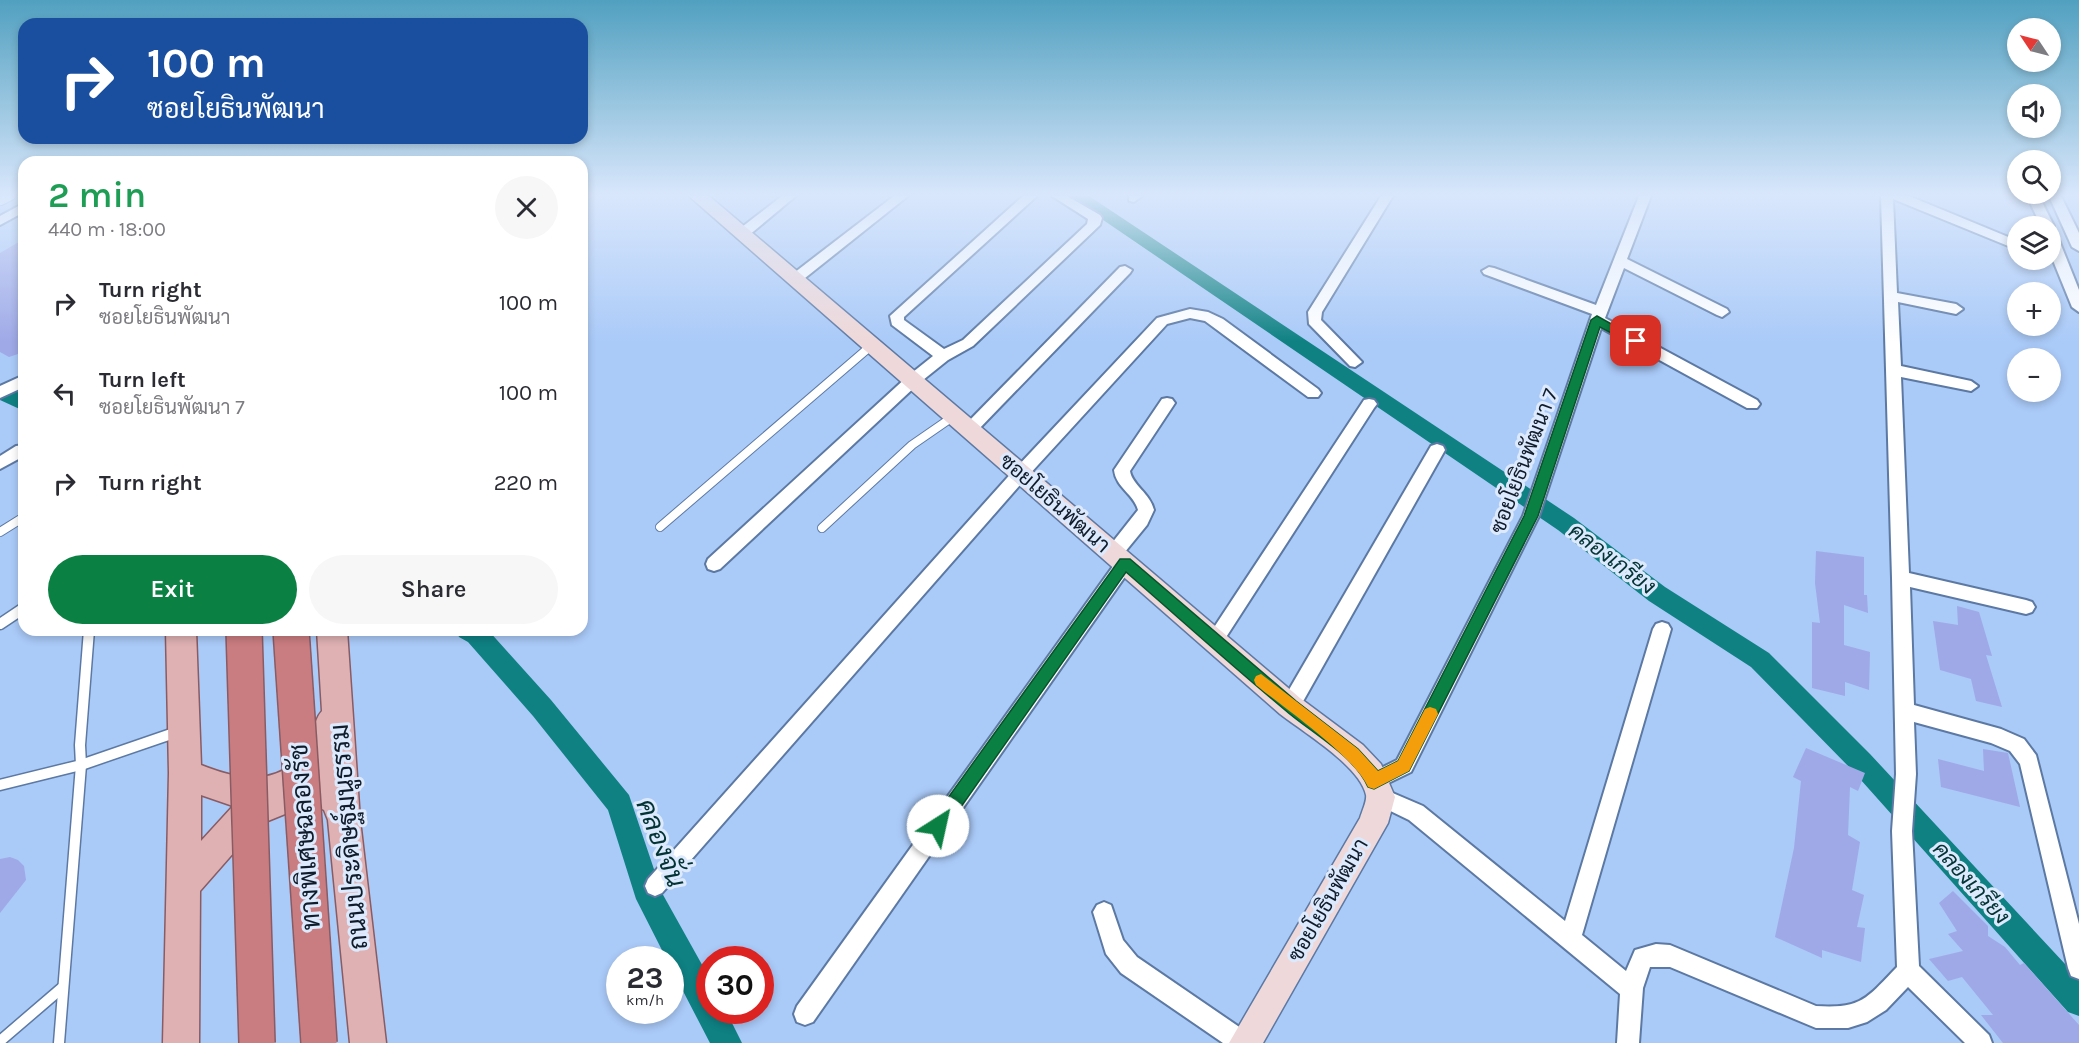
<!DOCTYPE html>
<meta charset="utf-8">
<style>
body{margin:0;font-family:Karla,Sarabun,sans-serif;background:#f7f7f7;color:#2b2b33;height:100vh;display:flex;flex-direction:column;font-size:22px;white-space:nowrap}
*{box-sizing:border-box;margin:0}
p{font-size:20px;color:#7c7c81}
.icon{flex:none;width:33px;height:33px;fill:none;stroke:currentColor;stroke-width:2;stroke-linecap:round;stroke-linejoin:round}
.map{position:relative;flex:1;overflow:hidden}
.side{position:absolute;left:18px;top:156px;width:570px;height:480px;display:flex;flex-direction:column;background:#fff;border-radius:18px;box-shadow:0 3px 9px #0003}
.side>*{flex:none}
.guide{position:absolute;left:18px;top:18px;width:570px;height:126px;border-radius:18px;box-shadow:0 3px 9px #0003;background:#1a4fa0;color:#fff;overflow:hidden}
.needle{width:39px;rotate:305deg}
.fabs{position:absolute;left:2007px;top:18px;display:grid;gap:12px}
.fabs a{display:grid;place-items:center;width:54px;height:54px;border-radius:50%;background:#fff;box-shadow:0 3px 9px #0003;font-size:30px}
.speed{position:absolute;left:606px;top:946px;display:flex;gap:12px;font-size:30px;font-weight:700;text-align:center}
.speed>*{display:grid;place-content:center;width:78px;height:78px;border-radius:50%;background:#fff;box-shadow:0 3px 9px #0003;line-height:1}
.speed small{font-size:15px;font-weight:400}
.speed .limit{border:9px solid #d22;background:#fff;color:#111}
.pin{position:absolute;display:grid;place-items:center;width:51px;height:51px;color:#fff;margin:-26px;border-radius:12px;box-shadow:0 3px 9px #0006}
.me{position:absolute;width:66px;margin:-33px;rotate:35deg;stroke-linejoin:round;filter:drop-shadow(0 0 4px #0008)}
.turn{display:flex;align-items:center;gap:21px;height:126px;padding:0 30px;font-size:27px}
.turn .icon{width:78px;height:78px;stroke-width:2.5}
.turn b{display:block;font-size:42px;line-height:51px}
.round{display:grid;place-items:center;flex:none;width:63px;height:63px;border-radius:32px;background:#f7f7f7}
.summary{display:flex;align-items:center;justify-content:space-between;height:102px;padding:0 30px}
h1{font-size:36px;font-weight:600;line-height:45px;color:#1e9e55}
.primary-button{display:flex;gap:12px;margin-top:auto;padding:12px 30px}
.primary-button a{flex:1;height:69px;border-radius:36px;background:#0b8043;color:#fff;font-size:24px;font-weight:600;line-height:69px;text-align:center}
.primary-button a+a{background:#f7f7f7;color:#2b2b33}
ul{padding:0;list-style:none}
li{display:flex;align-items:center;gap:18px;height:90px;padding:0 30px}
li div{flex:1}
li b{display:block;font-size:22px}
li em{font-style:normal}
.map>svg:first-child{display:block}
</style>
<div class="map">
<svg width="2079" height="1043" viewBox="0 0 2079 1043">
<rect width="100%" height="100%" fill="#aacaf8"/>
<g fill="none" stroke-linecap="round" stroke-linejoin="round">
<g fill="#0f8183" fill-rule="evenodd">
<path d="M 1068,196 L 1089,196 L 1574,518 L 1665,587 L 1769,653 L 1870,754 L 2079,979 L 2079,1016 L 2068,1012 L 1852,770 L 1751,667 L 1649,601 L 1558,530 Z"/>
<path d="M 0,384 L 24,395 L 24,411 L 0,400 Z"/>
<path d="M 456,630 L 488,630 L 551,700 L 629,795 L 662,893 L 710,979 L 710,1011 L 726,1011 L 742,1043 L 710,1043 L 670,966 L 670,960 L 667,960 L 636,899 L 608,810 L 533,716 L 468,642 L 459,637 Z"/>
</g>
</g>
<g fill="#9fa9e7">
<path d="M 24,239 L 24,352 L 9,357 L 0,352 L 0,253 Z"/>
<path d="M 1816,551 L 1864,557 L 1864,595 L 1867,595 L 1868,613 L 1844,605 L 1844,645 L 1870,652 L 1869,690 L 1845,682 L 1845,696 L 1812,688 L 1812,622 L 1820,623 L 1815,583 Z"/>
<path d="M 1957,606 L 1979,612 L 1992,656 L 1986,655 L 2002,707 L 1976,701 L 1971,679 L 1940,670 L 1933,621 L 1958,625 Z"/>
<path d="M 1806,748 L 1865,773 L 1858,791 L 1850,787 L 1848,835 L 1860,842 L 1852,890 L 1864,895 L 1857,927 L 1865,928 L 1861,962 L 1822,950 L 1822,958 L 1775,937 L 1794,848 L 1801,781 L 1793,777 Z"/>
<path d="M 1983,749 L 2008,753 L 2020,807 L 1941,787 L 1938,759 L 1984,771 Z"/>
<path d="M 10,857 L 18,860 L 24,866 L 26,880 L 0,913 L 0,859 Z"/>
<path d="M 1953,891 L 1988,926 L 1988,936 L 2005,947 L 2020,965 L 2024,963 L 2079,1025 L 2079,1043 L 2003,1043 L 1981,1015 L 1993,1015 L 1962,977 L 1948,981 L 1929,959 L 1963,951 L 1948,934 L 1957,931 L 1939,903 Z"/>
</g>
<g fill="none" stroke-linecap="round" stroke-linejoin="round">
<defs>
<g id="lane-far1">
<path d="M 1,201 L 11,196"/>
<path d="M 660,527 L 872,345"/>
<path d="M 822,528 L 912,445 L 954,416"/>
<path d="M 0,532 L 24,517"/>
</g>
<g id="lane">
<path d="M 0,624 L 24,608"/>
<path d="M 0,785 L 81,765 L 177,732"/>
<path d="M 0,1041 L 63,987"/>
<path d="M 59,1043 L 81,765 L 80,745 L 89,630"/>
</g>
<g id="street">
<path d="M 782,196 L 796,196 L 748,236 L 738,236 L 736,233 L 738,230 Z"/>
<path d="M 894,196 L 908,196 L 800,282 L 790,282 L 788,279 L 790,276 Z"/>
<path d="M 1023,196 L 1037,196 L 904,317 L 904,320 L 944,349 L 963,340 L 1087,224 L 1088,219 L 1052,196 L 1067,196 L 1100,215 L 1102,218 L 1100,225 L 973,346 L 948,360 L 918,384 L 720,569 L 714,571 L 708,569 L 706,564 L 708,559 L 908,376 L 933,356 L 892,325 L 890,316 Z"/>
<path d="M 1129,196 L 1142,196 L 1134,202 L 1129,201 Z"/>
<path d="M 1381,196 L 1393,196 L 1322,312 L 1321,320 L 1362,362 L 1355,367 L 1350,366 L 1309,324 L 1308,312 Z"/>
<path d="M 1639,196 L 1651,196 L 1627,259 L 1727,309 L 1729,312 L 1722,317 L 1717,315 L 1624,268 L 1605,318 L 1757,400 L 1760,404 L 1757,408 L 1747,408 L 1601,328 L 1539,516 L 1411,772 L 1374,790 L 1367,787 L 1364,781 L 1367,775 L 1397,760 L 1523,516 L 1592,314 L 1484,274 L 1482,271 L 1489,267 L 1494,268 L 1596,305 Z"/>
<path d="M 1881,196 L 1909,196 L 2018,241 L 2018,250 L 1893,199 L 1897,293 L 1956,304 L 1963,309 L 1956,314 L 1898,302 L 1901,366 L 1971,381 L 1978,386 L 1971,391 L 1901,377 L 1909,573 L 2026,600 L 2032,602 L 2035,607 L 2032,612 L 2026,614 L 1910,587 L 1914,705 L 2001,729 L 2024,739 L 2036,755 L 2079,924 L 2079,979 L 2071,976 L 2068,968 L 2020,764 L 2010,751 L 1991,743 L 1914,722 L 1916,774 L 1912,831 L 1919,966 L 1989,1035 L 1992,1043 L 1965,1043 L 1908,987 L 1886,1010 L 1867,1022 L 1848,1028 L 1816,1028 L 1670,967 L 1650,967 L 1643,988 L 1639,1043 L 1617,1043 L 1620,994 L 1409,820 L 1374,803 L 1371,797 L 1374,791 L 1381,788 L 1423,806 L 1565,921 L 1653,629 L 1656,624 L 1662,622 L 1668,624 L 1671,629 L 1582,935 L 1626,971 L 1635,950 L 1656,944 L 1670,945 L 1816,1006 C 1862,1009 1867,998 1897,967 L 1892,831 L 1896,774 L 1892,578 Z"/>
<path d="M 2027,196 L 2039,196 L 2054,226 L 2052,229 L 2050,226 L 2041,226 Z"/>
<path d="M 2049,196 L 2061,196 L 2079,233 L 2079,251 L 2072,247 Z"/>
<path d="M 24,203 L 24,212 L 0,225 L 0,216 Z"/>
<path d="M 2050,231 L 2057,235 L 2079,290 L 2079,312 L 2072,307 L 2050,253 Z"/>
<path d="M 1125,266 L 1132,270 L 1130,273 L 975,433 L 965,433 L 962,429 L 965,425 L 1120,267 Z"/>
<path d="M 1190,309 L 1208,312 L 1223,319 L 1318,389 L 1321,393 L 1318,397 L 1308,397 L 1205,321 L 1190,318 L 1167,324 L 1027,477 L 662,893 L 655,896 L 648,893 L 645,886 L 648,879 L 1015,469 L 1157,318 Z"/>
<path d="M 24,375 L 24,387 L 0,398 L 0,386 Z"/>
<path d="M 1167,398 L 1172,399 L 1175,403 L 1130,471 C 1132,485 1150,493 1154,510 L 1147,525 L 1120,558 L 1114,560 L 1108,558 L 1106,553 L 1108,548 L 1138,510 C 1134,494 1116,488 1114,470 L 1162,399 Z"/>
<path d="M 1369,399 L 1374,400 L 1377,404 L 1374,408 L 1221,645 L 1215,648 L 1209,645 L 1206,640 L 1209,635 L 1364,400 Z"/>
<path d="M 1437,444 L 1443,446 L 1445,450 L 1297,712 L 1290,714 L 1283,712 L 1281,706 L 1283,700 L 1431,446 Z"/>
<path d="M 24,445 L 24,456 L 0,469 L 0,456 L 16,446 Z"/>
<path d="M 1125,556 L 1131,558 L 1133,563 L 1131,568 L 813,1022 L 805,1025 L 797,1022 L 794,1014 L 797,1006 L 1119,558 Z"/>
<path d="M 1104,902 L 1111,905 L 1123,940 L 1137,957 L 1251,1035 L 1254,1043 L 1223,1043 L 1121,973 L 1106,954 L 1093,912 L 1097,905 Z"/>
</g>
<path id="secondary" d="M 689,196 L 709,196 L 1300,698 L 1363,745 L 1381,764 L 1395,797 L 1388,823 L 1263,1043 L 1229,1043 L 1360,818 C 1362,811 1367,801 1366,795 C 1360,766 1303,732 1280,714 Z"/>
<path id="primary" d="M 166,630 L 196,630 L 201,765 C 234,778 268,787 298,760 C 301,757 306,754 308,750 C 315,738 312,722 322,711 L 317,630 L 347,630 L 360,820 L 386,1043 L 350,1043 L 328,820 L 324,810 L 318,807 L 290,812 L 258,825 L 200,891 L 199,1043 L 163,1043 L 169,773 ZM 201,795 L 233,806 L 201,841 Z"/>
</defs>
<use href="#lane-far1" stroke="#5c79a3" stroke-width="10"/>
<use href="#lane" stroke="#5c79a3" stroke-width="13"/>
<use href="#street" stroke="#5c79a3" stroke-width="4"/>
<use href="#secondary" stroke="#5c79a3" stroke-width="3"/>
<use href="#primary" stroke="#895b63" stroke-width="3"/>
<use href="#lane-far1" stroke="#fff" stroke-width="8"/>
<use href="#lane" stroke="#fff" stroke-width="10"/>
<use href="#street" fill="#fff" fill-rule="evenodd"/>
<use href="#secondary" fill="#efd8d9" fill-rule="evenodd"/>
<use href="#primary" fill="#dfb1b3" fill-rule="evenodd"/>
<defs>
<g id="highway-bridge">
<path d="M 244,630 L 257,1043"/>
<path d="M 291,630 L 319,1043"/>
</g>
</defs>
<use href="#highway-bridge" stroke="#895b63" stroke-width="38" stroke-linecap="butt"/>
<use href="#highway-bridge" stroke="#ca7d80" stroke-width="35"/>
</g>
<linearGradient id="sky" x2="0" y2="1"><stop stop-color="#51a0c0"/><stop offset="0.57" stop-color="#d9e7fc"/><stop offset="1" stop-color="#d9e7fc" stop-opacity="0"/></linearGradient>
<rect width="2079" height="342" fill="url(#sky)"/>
<path fill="#0b8043" stroke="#07532c" stroke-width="1.5" d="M 1597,316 L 1642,341 L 1640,344 L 1632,344 L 1600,327 L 1538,516 L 1409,771 L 1374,789 L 1368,787 C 1355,756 1310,732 1285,710 C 1231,665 1179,618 1126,572 L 944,831 L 938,833 L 932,831 L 930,826 L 932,820 L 1120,559 L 1130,559 L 1296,701 L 1358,749 L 1378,771 L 1398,761 L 1524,516 L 1591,320 Z"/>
<path fill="#f59e0b" d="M 1261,674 L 1358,749 L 1378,771 L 1398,761 L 1425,709 L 1430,707 L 1436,709 L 1438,714 L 1409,771 L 1374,789 L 1368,787 C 1355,757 1284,708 1256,685 L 1254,680 L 1256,676 Z"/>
<g text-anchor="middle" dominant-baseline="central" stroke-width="6" stroke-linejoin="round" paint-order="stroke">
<g font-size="21" fill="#101c2c" stroke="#ddeafd">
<text transform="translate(1524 461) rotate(-69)">ซอยโยธินพัฒนา 7</text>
<text transform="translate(1055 503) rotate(41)">ซอยโยธินพัฒนา</text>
<text transform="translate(1328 900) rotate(-60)">ซอยโยธินพัฒนา</text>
</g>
<g font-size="22" font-style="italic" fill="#033334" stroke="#ddeafd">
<text transform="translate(1612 559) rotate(37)">คลองเกรียง</text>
<text transform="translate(1971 883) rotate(48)">คลองเกรียง</text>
</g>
<g font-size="26" fill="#101c2c" stroke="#ddeafd">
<text transform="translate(305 837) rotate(-94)">ทางพิเศษฉลองรัช</text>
<text transform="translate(349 837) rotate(-95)">ถนนประดิษฐ์มนูธรรม</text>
</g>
<g font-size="27" font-style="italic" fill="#033334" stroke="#ddeafd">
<text transform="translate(661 843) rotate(69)">คลองจั่น</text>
</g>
</g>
</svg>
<div class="fabs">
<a><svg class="needle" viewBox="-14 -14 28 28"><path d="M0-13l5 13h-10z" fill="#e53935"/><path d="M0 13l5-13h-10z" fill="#7c7c81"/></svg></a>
<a><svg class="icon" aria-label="sound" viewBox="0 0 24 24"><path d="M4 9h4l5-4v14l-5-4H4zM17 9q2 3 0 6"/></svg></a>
<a><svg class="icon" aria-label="search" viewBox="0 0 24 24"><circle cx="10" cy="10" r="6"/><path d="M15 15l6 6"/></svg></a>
<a><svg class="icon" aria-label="layers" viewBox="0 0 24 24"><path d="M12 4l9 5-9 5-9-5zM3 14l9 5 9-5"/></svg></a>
<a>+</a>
<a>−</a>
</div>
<div class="speed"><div>23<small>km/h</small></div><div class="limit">30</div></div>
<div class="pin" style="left:1636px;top:341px;background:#d93025"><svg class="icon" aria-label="arrive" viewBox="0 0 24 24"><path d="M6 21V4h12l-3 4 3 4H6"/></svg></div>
<svg class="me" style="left:938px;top:826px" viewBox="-20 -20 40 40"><circle r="19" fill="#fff"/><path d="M0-13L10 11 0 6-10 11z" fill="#0b8043"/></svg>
<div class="guide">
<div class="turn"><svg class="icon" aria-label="right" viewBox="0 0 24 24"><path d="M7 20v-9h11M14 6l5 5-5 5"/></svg><div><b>100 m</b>ซอยโยธินพัฒนา</div></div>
</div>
<section class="side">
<div class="summary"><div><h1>2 min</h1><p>440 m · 18:00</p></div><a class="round"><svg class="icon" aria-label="close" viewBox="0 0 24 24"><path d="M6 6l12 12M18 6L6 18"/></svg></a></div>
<ul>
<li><svg class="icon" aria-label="right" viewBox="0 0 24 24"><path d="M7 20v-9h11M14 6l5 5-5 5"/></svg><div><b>Turn right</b><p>ซอยโยธินพัฒนา</p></div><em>100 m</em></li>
<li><svg class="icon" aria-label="left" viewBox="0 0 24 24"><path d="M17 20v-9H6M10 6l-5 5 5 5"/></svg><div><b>Turn left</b><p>ซอยโยธินพัฒนา 7</p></div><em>100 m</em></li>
<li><svg class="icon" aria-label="right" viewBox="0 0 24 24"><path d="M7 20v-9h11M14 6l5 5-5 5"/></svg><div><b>Turn right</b></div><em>220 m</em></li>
</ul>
<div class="primary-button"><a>Exit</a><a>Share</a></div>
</section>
</div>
